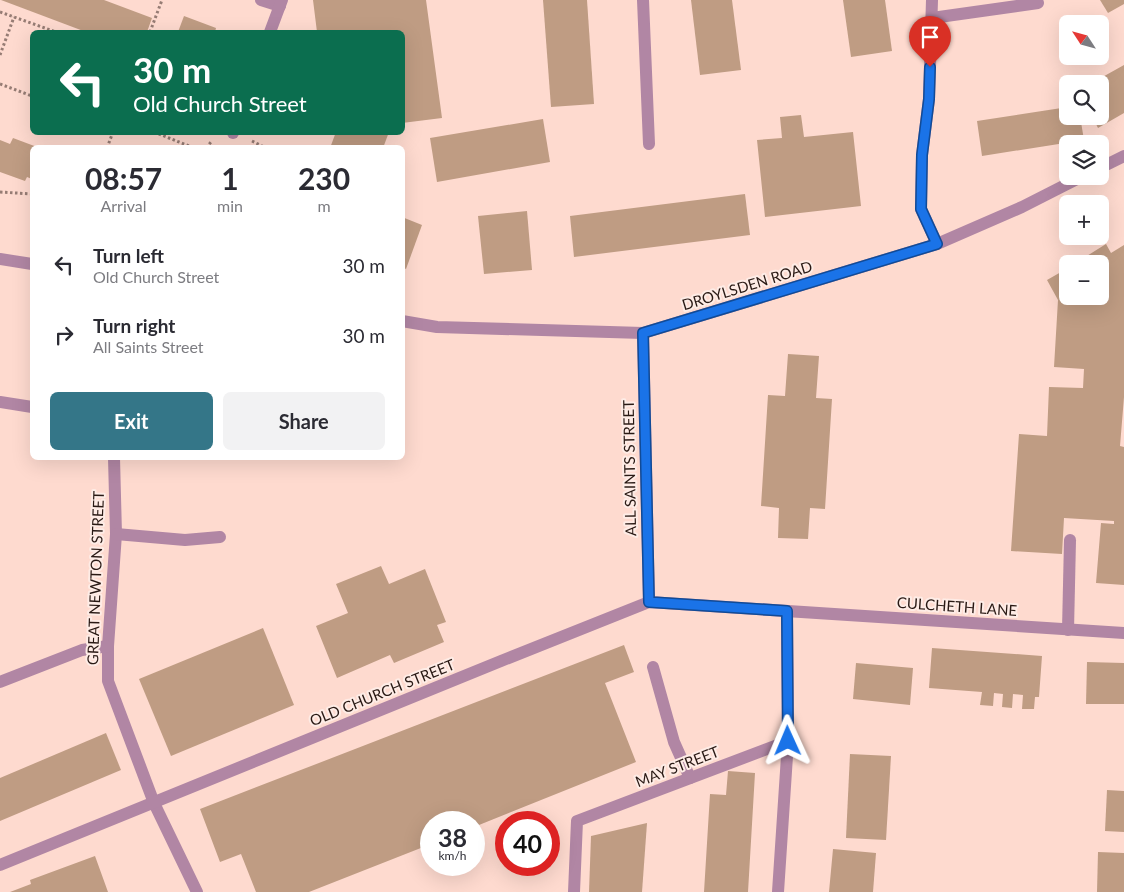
<!DOCTYPE html>
<meta charset="utf-8">
<style>
body{margin:0;font-family:Lato,sans-serif;background:#f2f2f3;color:#2b2b33;height:100vh;display:flex;flex-direction:column;font-size:19px;white-space:nowrap}
*{box-sizing:border-box;margin:0}
p{font-size:16px;color:#7c7c81}
.icon{flex:none;width:28px;height:28px;fill:none;stroke:currentColor;stroke-width:2;stroke-linecap:round;stroke-linejoin:round}
.map{position:relative;flex:1;overflow:hidden}
.details{position:absolute;left:30px;top:145px;width:375px;height:315px;display:flex;flex-direction:column;background:#fff;border-radius:8px;box-shadow:0 5px 20px #0002}
.details>*{flex:none}
.hud{position:absolute;left:30px;top:30px;width:375px;height:105px;border-radius:8px;box-shadow:0 5px 20px #0002;background:#0b6e4f;color:#fff;overflow:hidden}
.needle{width:32px;rotate:306deg}
.controls{position:absolute;left:1059px;top:15px;display:grid;gap:10px}
.controls a{display:grid;place-items:center;width:50px;height:50px;border-radius:8px;background:#fff;box-shadow:0 5px 20px #0002;font-size:25px}
.speed{position:absolute;left:420px;top:811px;display:flex;gap:10px;font-size:25px;font-weight:700;text-align:center}
.speed>*{display:grid;place-content:center;width:65px;height:65px;border-radius:50%;background:#fff;box-shadow:0 5px 20px #0002;line-height:1}
.speed small{font-size:12px;font-weight:400}
.speed .limit{border:8px solid #d22;background:#fff;color:#111}
.pin{position:absolute;display:grid;place-items:center;width:42px;height:42px;color:#fff;margin:-51px -21px;border-radius:50% 50% 50% 0;rotate:-45deg;box-shadow:0 0 5px #0007}
.pin .icon{rotate:45deg}
.me{position:absolute;width:55px;margin:-28px;rotate:359deg;stroke-linejoin:round;filter:drop-shadow(0 0 4px #0008)}
.turn{display:flex;align-items:center;gap:18px;height:105px;padding:0 20px;font-size:22px}
.turn .icon{width:65px;height:65px;stroke-width:2.5}
.turn b{display:block;font-size:35px;line-height:42px}
.eta{display:flex;justify-content:space-evenly;align-items:center;height:85px;text-align:center}
.eta b{font-size:30px;font-weight:700;line-height:35px}
.button{display:flex;gap:10px;margin-top:auto;padding:10px 20px}
.button a{flex:1;height:58px;border-radius:8px;background:#347688;color:#fff;font-size:20px;font-weight:700;line-height:58px;text-align:center}
.button a+a{background:#f2f2f3;color:#2b2b33}
ul{padding:0;list-style:none}
li{display:flex;align-items:center;gap:15px;height:70px;padding:0 20px}
li div{flex:1}
li b{display:block;font-size:19px}
li em{font-style:normal}
.map>svg:first-child{display:block}
</style>
<div class="map">
<svg width="1124" height="892" viewBox="0 0 1124 892">
<rect width="100%" height="100%" fill="#fedacf"/>
<g fill="#bf9c83">
<path d="M 1,0 L 104,0 L 152,18 L 147,32 L 86,32 Z"/>
<path d="M 313,0 L 426,0 L 442,118 L 402,123 L 402,32 L 317,32 Z"/>
<path d="M 543,0 L 587,0 L 594,104 L 551,107 Z"/>
<path d="M 691,0 L 732,0 L 741,70 L 700,75 Z"/>
<path d="M 843,0 L 885,0 L 892,51 L 851,57 Z"/>
<path d="M 1100,0 L 1124,0 L 1124,4 L 1108,13 Z"/>
<path d="M 184,16 L 216,28 L 215,32 L 178,32 Z"/>
<path d="M 1124,65 L 1124,113 L 1098,128 L 1092,116 L 1100,116 L 1100,84 L 1090,84 Z"/>
<path d="M 1068,107 L 1068,116 L 1080,116 L 1084,140 L 982,156 L 977,121 Z"/>
<path d="M 801,115 L 804,137 L 853,132 L 861,206 L 765,217 L 757,140 L 782,138 L 780,117 Z"/>
<path d="M 543,119 L 550,162 L 437,182 L 430,138 Z"/>
<path d="M 336,132 L 389,132 L 383,148 L 330,148 Z"/>
<path d="M 13,138 L 37,147 L 32,148 L 32,179 L 27,177 L 25,181 L 0,172 L 0,140 L 10,144 Z"/>
<path d="M 745,194 L 750,235 L 574,257 L 570,216 Z"/>
<path d="M 527,211 L 532,270 L 484,274 L 478,216 Z"/>
<path d="M 402,217 L 422,225 L 406,269 L 402,267 Z"/>
<path d="M 1106,244 L 1111,253 L 1124,245 L 1124,397 L 1120,446 L 1124,447 L 1124,585 L 1096,583 L 1101,523 L 1114,524 L 1114,521 L 1064,518 L 1062,554 L 1011,551 L 1019,434 L 1047,436 L 1049,387 L 1083,388 L 1084,369 L 1054,367 L 1058,300 L 1047,280 L 1068,268 L 1068,296 L 1100,296 L 1100,264 L 1074,264 Z"/>
<path d="M 788,354 L 819,356 L 816,398 L 832,399 L 825,509 L 810,508 L 808,539 L 778,538 L 779,508 L 761,506 L 768,395 L 785,396 Z"/>
<path d="M 381,566 L 389,584 L 425,569 L 446,622 L 437,625 L 444,642 L 394,663 L 390,655 L 337,678 L 316,626 L 348,613 L 336,584 Z"/>
<path d="M 263,628 L 294,705 L 171,756 L 139,679 Z"/>
<path d="M 624,645 L 634,672 L 605,683 L 636,762 L 474,827 L 474,822 L 431,822 L 431,844 L 309,892 L 256,892 L 241,854 L 220,862 L 200,809 Z"/>
<path d="M 932,648 L 1042,656 L 1039,697 L 1035,697 L 1034,709 L 1022,709 L 1023,695 L 1013,694 L 1012,708 L 1002,707 L 1003,694 L 994,693 L 993,706 L 980,705 L 982,692 L 929,688 Z"/>
<path d="M 1087,662 L 1124,663 L 1124,704 L 1086,704 Z"/>
<path d="M 856,663 L 913,668 L 910,705 L 853,699 Z"/>
<path d="M 106,733 L 121,770 L 0,821 L 0,778 Z"/>
<path d="M 850,754 L 891,756 L 886,840 L 846,838 Z"/>
<path d="M 728,771 L 755,773 L 748,892 L 704,892 L 710,794 L 726,795 Z"/>
<path d="M 1107,790 L 1124,791 L 1124,832 L 1105,831 Z"/>
<path d="M 647,823 L 642,892 L 589,892 L 591,836 Z"/>
<path d="M 833,849 L 876,853 L 873,892 L 829,892 Z"/>
<path d="M 1098,852 L 1124,853 L 1124,892 L 1097,892 Z"/>
<path d="M 95,856 L 108,892 L 10,892 L 31,884 L 30,880 Z"/>
</g>
<g fill="none" stroke-linecap="round" stroke-linejoin="round">
<g stroke="#967c74" stroke-width="3" stroke-dasharray="2.5 2.5" stroke-linecap="butt">
<path d="M 0,12 L 56,32"/>
<path d="M 150,32 L 162,0"/>
<path d="M 0,55 L 14,17"/>
<path d="M 0,84 L 32,96"/>
<path d="M 154,132 L 194,148"/>
<path d="M 252,141 L 266,148"/>
<path d="M 107,148 L 113,132"/>
<path d="M 206,148 L 211,142"/>
<path d="M 0,192 L 32,194"/>
</g>
<g stroke="#b186a4" stroke-width="12">
<path d="M 261,0 L 280,6"/>
<path d="M 643,0 L 649,144"/>
<path d="M 932,0 L 929,99 L 922,155 L 921,209 L 937,244"/>
<path d="M 932,18 L 1038,3"/>
<path d="M 270,32 L 282,0"/>
<path d="M 233,133 L 233,132"/>
<path d="M 1100,168 L 1124,156"/>
<path d="M 0,259 L 32,264"/>
<path d="M 402,321 L 437,327 L 643,333 L 937,244 L 1022,207 L 1083,176"/>
<path d="M 643,333 L 649,602"/>
<path d="M 0,402 L 32,407"/>
<path d="M 114,458 L 116,534 L 108,646 L 108,681 L 154,803 L 197,892"/>
<path d="M 116,534 L 185,540 L 220,537"/>
<path d="M 1068,630 L 1070,540"/>
<path d="M 653,667 L 674,742 L 690,778"/>
<path d="M 0,682 L 82,650 L 108,646"/>
<path d="M 0,865 L 501,661 L 649,602 L 1124,633"/>
<path d="M 574,892 L 577,821 L 788,741"/>
<path d="M 778,892 L 788,741 L 787,611"/>
</g>
</g>
<g fill="none" stroke-linecap="round" stroke-linejoin="round">
<defs>
<path id="route" d="M 788,741 L 787,611 L 649,602 L 643,333 L 937,244 L 921,209 L 922,155 L 929,99 L 930,67"/>
</defs>
<use href="#route" stroke="#114b97" stroke-width="12"/>
<use href="#route" stroke="#1a73e8" stroke-width="9"/>
</g>
<g text-anchor="middle" dominant-baseline="central" stroke-width="4" stroke-linejoin="round" paint-order="stroke">
<g font-size="15" fill="#291914" stroke="#feece6">
<text transform="translate(747 285) rotate(-17)">DROYLSDEN ROAD</text>
<text transform="translate(629 468) rotate(-91)">ALL SAINTS STREET</text>
<text transform="translate(95 578) rotate(-88)">GREAT NEWTON STREET</text>
<text transform="translate(957 606) rotate(4)">CULCHETH LANE</text>
<text transform="translate(382 692) rotate(-22)">OLD CHURCH STREET</text>
<text transform="translate(677 766) rotate(-21)">MAY STREET</text>
</g>
</g>
</svg>
<div class="controls">
<a><svg class="needle" viewBox="-14 -14 28 28"><path d="M0-13l5 13h-10z" fill="#e53935"/><path d="M0 13l5-13h-10z" fill="#7c7c81"/></svg></a>
<a><svg class="icon" aria-label="search" viewBox="0 0 24 24"><circle cx="10" cy="10" r="6"/><path d="M15 15l6 6"/></svg></a>
<a><svg class="icon" aria-label="layers" viewBox="0 0 24 24"><path d="M12 4l9 5-9 5-9-5zM3 14l9 5 9-5"/></svg></a>
<a>+</a>
<a>−</a>
</div>
<div class="speed"><div>38<small>km/h</small></div><div class="limit">40</div></div>
<div class="pin" style="left:930px;top:67px;background:#d93025"><svg class="icon" aria-label="arrive" viewBox="0 0 24 24"><path d="M6 21V4h12l-3 4 3 4H6"/></svg></div>
<svg class="me" style="left:788px;top:741px" viewBox="-20 -20 40 40"><path d="M0-17L14 15 0 8-14 15z" fill="#1a73e8" stroke="#fff" stroke-width="4"/></svg>
<div class="hud">
<div class="turn"><svg class="icon" aria-label="left" viewBox="0 0 24 24"><path d="M17 20v-9H6M10 6l-5 5 5 5"/></svg><div><b>30 m</b>Old Church Street</div></div>
</div>
<section class="details">
<div class="eta">
<div><b>08:57</b><p>Arrival</p></div>
<div><b>1</b><p>min</p></div>
<div><b>230</b><p>m</p></div>
</div>
<ul>
<li><svg class="icon" aria-label="left" viewBox="0 0 24 24"><path d="M17 20v-9H6M10 6l-5 5 5 5"/></svg><div><b>Turn left</b><p>Old Church Street</p></div><em>30 m</em></li>
<li><svg class="icon" aria-label="right" viewBox="0 0 24 24"><path d="M7 20v-9h11M14 6l5 5-5 5"/></svg><div><b>Turn right</b><p>All Saints Street</p></div><em>30 m</em></li>
</ul>
<div class="button"><a>Exit</a><a>Share</a></div>
</section>
</div>
